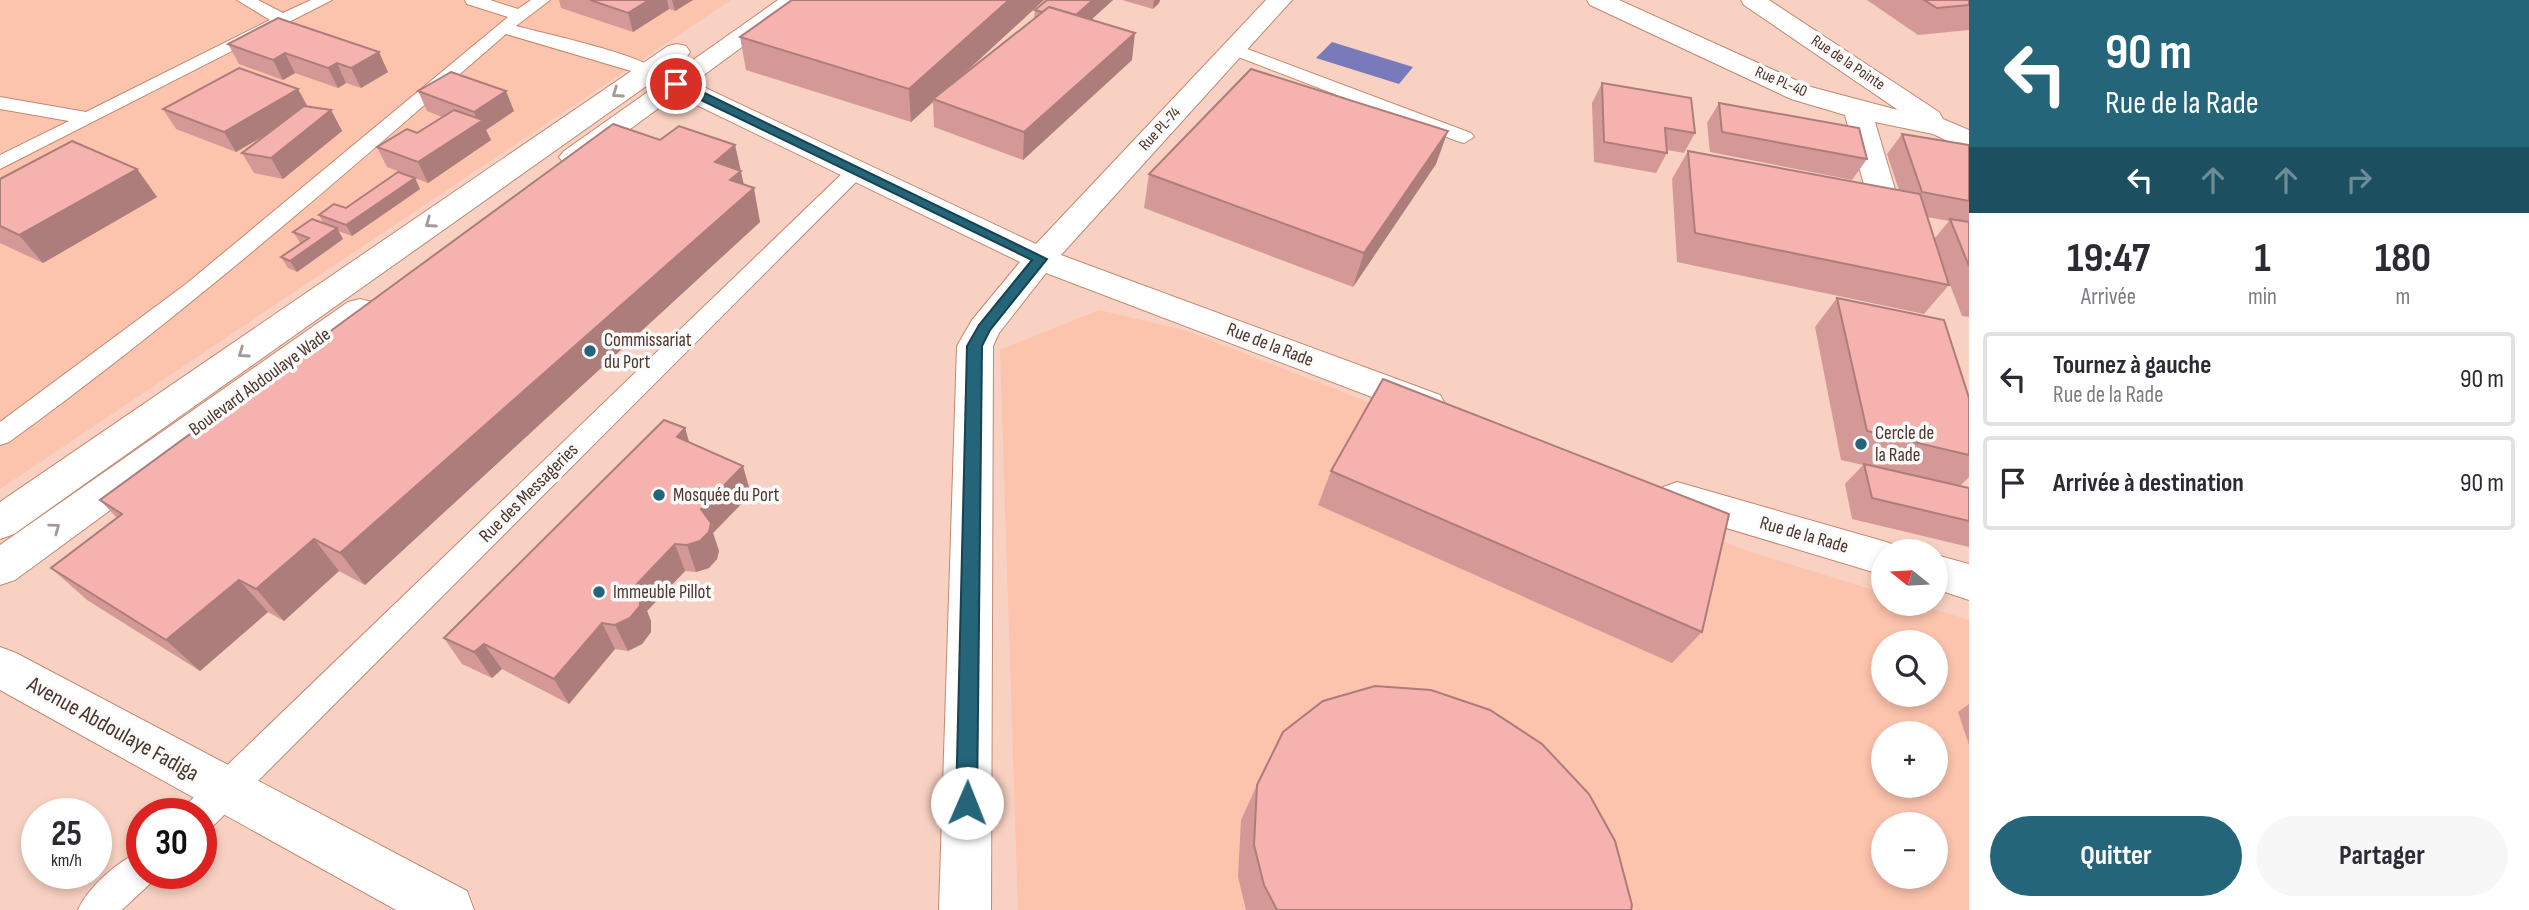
<!DOCTYPE html>
<html lang="fr">
<meta charset="utf-8">
<style>
body{margin:0;font-family:"Sofia Sans Condensed",sans-serif;background:#f7f7f7;color:#2b2b33;height:100vh;display:flex;flex-direction:column;font-size:26px;white-space:nowrap}
*{box-sizing:border-box;margin:0}
p{font-size:23px;color:#7c7c81}
.icon{flex:none;width:38px;height:38px;fill:none;stroke:currentColor;stroke-width:2;stroke-linecap:round;stroke-linejoin:round}
.map{position:relative;flex:1;overflow:hidden}
.drawer{display:flex;flex-direction:column;background:#fff;width:560px}
.drawer>*{flex:none}
.top-card{background:#246579;color:#fff;overflow:hidden}
.needle{width:46px;rotate:288deg}
.buttons{position:absolute;left:1871px;top:539px;display:grid;gap:14px}
.buttons a{display:grid;place-items:center;width:77px;height:77px;border-radius:50%;background:#fff;box-shadow:0 4px 10px #0003;font-size:35px}
.speed{position:absolute;left:21px;top:798px;display:flex;gap:14px;font-size:35px;font-weight:700;text-align:center}
.speed>*{display:grid;place-content:center;width:91px;height:91px;border-radius:50%;background:#fff;box-shadow:0 4px 10px #0003;line-height:1}
.speed small{font-size:18px;font-weight:400}
.speed .limit{border:10px solid #d22;background:#fff;color:#111}
.pin{position:absolute;display:grid;place-items:center;width:60px;height:60px;color:#fff;margin:-30px;border:4px solid #fff;border-radius:50%;box-shadow:0 2px 7px #0007}
.me{position:absolute;width:77px;margin:-38px;rotate:1deg;stroke-linejoin:round;filter:drop-shadow(0 0 5px #0008)}
.turn{display:flex;align-items:center;gap:24px;height:147px;padding:0 21px;font-size:32px}
.turn .icon{width:91px;height:91px;stroke-width:2.5}
.turn b{display:block;font-size:49px;line-height:60px}
.lanes{display:flex;align-items:center;height:66px;padding:0 21px;background:#0003;justify-content:center;gap:35px;direction:ltr}
.lanes .off{opacity:.35}
.eta{display:flex;justify-content:space-evenly;align-items:center;height:119px;text-align:center}
.eta b{font-size:42px;font-weight:700;line-height:49px}
.cta{display:flex;gap:14px;margin-top:auto;padding:14px 21px}
.cta a{flex:1;height:80px;border-radius:42px;background:#246579;color:#fff;font-size:28px;font-weight:700;line-height:80px;text-align:center}
.cta a+a{background:#f7f7f7;color:#2b2b33}
ul{padding:0;list-style:none}
li{display:flex;align-items:center;gap:21px;height:94px;margin:0 14px 10px;padding:0 7px;border:4px solid #e1e1e2;border-radius:7px}
li div{flex:1}
li b{display:block;font-size:26px}
li em{font-style:normal}
main{display:flex;flex:1;min-height:0}
.map>svg:first-child{display:block}
</style>
<main>
<div class="map">
<svg width="1969" height="910" viewBox="0 0 1969 910">
<rect width="100%" height="100%" fill="#f8d1c2"/>
<g fill="#fcc3ad" fill-rule="evenodd">
<path d="M 0,0 L 731,0 L 0,489 Z"/>
<path d="M 1099,310 L 1187,331 L 1747,551 L 1883,593 L 1883,604 L 1917,604 L 1969,620 L 1969,910 L 1018,910 L 1000,350 ZM 1883,642 L 1936,642 L 1936,695 L 1883,695 ZM 1883,733 L 1936,733 L 1936,786 L 1883,786 ZM 1883,824 L 1936,824 L 1936,877 L 1883,877 Z"/>
</g>
<path fill="#797abb" d="M 1332,42 L 1413,67 L 1399,84 L 1316,58 Z"/>
<g fill="none" stroke-linecap="round" stroke-linejoin="round">
<defs>
<g id="service">
<path d="M 237,0 L 258,0 L 283,13 L 311,0 L 332,0 L 0,169 L 0,155 L 69,121 L 0,109 L 0,97 L 86,112 L 270,20 Z"/>
<path d="M 465,0 L 490,0 L 518,9 L 531,0 L 550,0 L 516,26 C 542,33 644,55 657,71 L 648,76 L 506,34 C 344,175 183,316 9,442 L 0,445 L 0,422 L 186,284 L 508,17 L 467,4 Z"/>
<path d="M 1234,44 L 1471,133 L 1474,137 L 1464,143 L 1457,141 L 1228,53 L 1225,49 Z"/>
<path d="M 856,165 L 863,167 L 866,171 L 863,175 L 213,826 L 201,830 L 201,814 L 184,814 L 189,802 L 849,167 Z"/>
<path d="M 142,851 L 142,873 L 157,873 L 154,880 L 122,910 L 78,910 C 88,887 119,860 142,851 Z"/>
</g>
<g id="minor">
<path d="M 1266,0 L 1292,0 L 1061,255 L 1440,395 L 1445,404 L 1440,413 L 1427,417 L 1414,413 L 1046,273 L 999,333 L 993,346 L 991,910 L 939,910 L 957,346 L 972,320 L 1020,262 L 639,77 L 635,71 L 639,65 L 648,63 L 657,65 L 1036,244 Z"/>
<path d="M 1587,0 L 1619,0 L 1811,87 L 1898,110 L 1744,5 L 1741,0 L 1769,0 L 1939,112 L 1943,119 L 1969,130 L 1969,151 L 1933,134 L 1875,122 L 1899,203 L 1895,210 L 1884,212 L 1873,210 L 1869,203 L 1845,115 L 1791,99 L 1590,5 Z"/>
<path d="M 1677,482 L 1883,541 L 1898,546 L 1900,551 L 1883,551 L 1883,575 L 1663,509 L 1657,498 L 1663,487 Z"/>
<path d="M 1936,555 L 1969,564 L 1969,600 L 1936,589 Z"/>
<path d="M 0,647 L 16,653 L 467,891 L 474,910 L 396,910 L 0,690 Z"/>
</g>
<g id="tertiary">
<path d="M 778,0 L 806,0 L 584,163 L 574,166 L 564,163 L 559,157 L 564,151 Z"/>
<path d="M 677,44 L 686,46 L 690,52 L 686,58 L 14,534 L 0,539 L 0,502 L 668,46 Z"/>
<path d="M 360,299 L 372,302 L 377,310 L 372,318 L 15,580 L 0,585 L 0,545 L 348,302 Z"/>
</g>
</defs>
<use href="#service" stroke="#c38870" stroke-width="2"/>
<use href="#minor" stroke="#c38870" stroke-width="2"/>
<use href="#tertiary" stroke="#c38870" stroke-width="2"/>
<use href="#service" fill="#fff" fill-rule="evenodd"/>
<use href="#minor" fill="#fff" fill-rule="evenodd"/>
<use href="#tertiary" fill="#fff" fill-rule="evenodd"/>
</g>
<g fill="#d49996" fill-rule="evenodd">
<path d="M 559,0 L 693,0 L 675,11 L 669,9 L 633,32 L 561,8 Z"/>
<path d="M 792,0 L 1044,0 L 954,83 L 1034,18 L 1035,10 L 1047,0 L 1113,0 L 1091,19 L 1132,60 L 1023,160 L 934,127 L 933,102 L 911,122 L 746,70 L 740,37 Z"/>
<path d="M 1122,0 L 1160,0 L 1159,3 L 1153,9 Z"/>
<path d="M 1867,0 L 1969,0 L 1969,30 L 1918,35 Z"/>
<path d="M 278,18 L 388,72 L 361,88 L 346,83 L 338,88 L 295,73 L 283,80 L 239,64 L 228,44 Z"/>
<path d="M 1602,83 L 1695,133 L 1684,153 L 1667,150 L 1667,153 L 1656,173 L 1594,162 L 1592,103 Z"/>
<path d="M 418,91 L 514,111 L 486,130 L 491,140 L 428,183 L 415,178 L 420,189 L 352,236 L 338,231 L 343,239 L 297,272 L 288,268 L 281,257 L 301,244 L 293,232 L 323,223 L 319,215 L 346,208 L 408,175 L 387,167 L 377,147 L 417,133 L 442,117 L 427,111 Z"/>
<path d="M 1719,103 L 1867,159 L 1852,180 L 1710,152 L 1707,123 Z"/>
<path d="M 307,106 L 331,110 L 342,131 L 283,179 L 254,173 L 242,153 L 264,136 L 236,152 L 176,129 L 163,109 Z"/>
<path d="M 1902,134 L 1969,145 L 1969,317 L 1962,316 L 1942,264 L 1949,285 L 1924,314 L 1677,262 L 1672,179 L 1688,151 L 1899,190 L 1887,154 ZM 1927,217 L 1949,221 L 1934,239 Z"/>
<path d="M 660,140 L 735,145 L 744,185 L 760,222 L 365,585 L 339,571 L 284,621 L 268,612 L 200,671 L 87,600 L 51,568 L 117,518 L 100,500 Z"/>
<path d="M 1436,164 L 1353,287 L 1144,208 L 1149,174 Z"/>
<path d="M 137,169 L 157,197 L 43,263 L 0,243 L 0,179 Z"/>
<path d="M 1837,298 L 1969,398 L 1969,477 L 1960,486 L 1969,488 L 1969,547 L 1852,519 L 1845,484 L 1863,465 L 1841,460 L 1815,327 Z"/>
<path d="M 685,428 L 689,442 L 751,494 L 713,533 L 719,551 L 717,559 L 709,568 L 696,572 L 685,571 L 647,611 L 651,621 L 651,632 L 642,644 L 628,651 L 615,649 L 569,704 L 502,669 L 492,678 L 462,664 L 444,638 Z"/>
<path d="M 1331,471 L 1702,632 L 1672,663 L 1318,505 Z"/>
<path d="M 1969,704 L 1969,745 L 1958,712 Z"/>
<path d="M 1257,785 L 1631,910 L 1246,910 L 1238,877 L 1241,820 Z"/>
</g>
<g fill="#ac7d7a">
<path d="M 649,0 L 667,0 L 669,9 L 633,32 L 628,13 Z"/>
<path d="M 672,0 L 693,0 L 675,11 Z"/>
<path d="M 1009,0 L 1044,0 L 935,100 L 933,99 L 933,102 L 911,122 L 909,89 Z"/>
<path d="M 1093,0 L 1113,0 L 1069,40 L 1070,20 Z"/>
<path d="M 1154,0 L 1160,0 L 1159,3 L 1153,9 Z"/>
<path d="M 1135,33 L 1132,60 L 1023,160 L 1024,132 Z"/>
<path d="M 379,52 L 388,72 L 361,88 L 351,68 Z"/>
<path d="M 285,53 L 295,73 L 283,80 L 273,60 Z"/>
<path d="M 337,63 L 346,83 L 338,88 L 328,68 Z"/>
<path d="M 298,89 L 309,109 L 236,152 L 224,132 Z"/>
<path d="M 506,91 L 514,111 L 486,130 L 491,140 L 428,183 L 418,162 L 478,123 L 474,112 Z"/>
<path d="M 331,110 L 342,131 L 283,179 L 271,158 Z"/>
<path d="M 1448,131 L 1436,164 L 1353,287 L 1364,253 Z"/>
<path d="M 735,145 L 746,195 L 754,188 L 760,222 L 365,585 L 340,553 L 715,162 Z"/>
<path d="M 137,169 L 157,197 L 43,263 L 19,235 Z"/>
<path d="M 415,178 L 420,189 L 352,236 L 346,225 Z"/>
<path d="M 337,228 L 343,239 L 297,272 L 290,261 Z"/>
<path d="M 685,428 L 693,456 L 677,437 Z"/>
<path d="M 743,466 L 751,494 L 713,533 L 719,551 L 717,559 L 709,568 L 696,572 L 687,545 L 701,509 Z"/>
<path d="M 314,539 L 339,571 L 284,621 L 256,589 Z"/>
<path d="M 675,544 L 685,571 L 647,611 L 651,621 L 651,632 L 642,644 L 628,651 L 615,625 L 636,585 Z"/>
<path d="M 239,580 L 268,612 L 200,671 L 166,640 Z"/>
<path d="M 602,623 L 615,649 L 569,704 L 554,679 Z"/>
<path d="M 484,644 L 502,669 L 492,678 L 474,652 Z"/>
</g>
<g fill="#f6b2ae" stroke="#ac7d7a" stroke-width="2">
<path d="M 590,0 L 649,0 L 628,13 Z"/>
<path d="M 792,0 L 1009,0 L 909,89 L 740,37 Z"/>
<path d="M 1047,0 L 1093,0 L 1076,15 L 1049,7 L 1042,12 L 1035,10 Z"/>
<path d="M 1924,0 L 1969,0 L 1969,5 L 1937,8 Z"/>
<path d="M 1049,7 L 1135,33 L 1024,132 L 933,99 Z"/>
<path d="M 278,18 L 379,52 L 351,68 L 337,63 L 328,68 L 285,53 L 273,60 L 228,44 Z"/>
<path d="M 239,68 L 298,89 L 224,132 L 163,109 Z"/>
<path d="M 1251,69 L 1448,131 L 1364,253 L 1149,174 Z"/>
<path d="M 451,72 L 506,91 L 474,112 L 418,91 Z"/>
<path d="M 1602,83 L 1691,98 L 1695,133 L 1665,128 L 1667,153 L 1604,142 Z"/>
<path d="M 1719,103 L 1859,128 L 1867,159 L 1722,132 Z"/>
<path d="M 304,106 L 331,110 L 271,158 L 242,153 Z"/>
<path d="M 454,110 L 483,120 L 418,162 L 377,147 L 407,129 L 417,133 Z"/>
<path d="M 613,124 L 660,140 L 679,126 L 735,145 L 715,162 L 741,171 L 730,180 L 754,188 L 340,553 L 314,539 L 256,589 L 239,580 L 166,640 L 51,568 L 122,514 L 100,500 Z"/>
<path d="M 1902,134 L 1969,145 L 1969,201 L 1922,192 Z"/>
<path d="M 72,141 L 137,169 L 19,235 L 0,226 L 0,179 Z"/>
<path d="M 1688,151 L 1920,194 L 1949,285 L 1695,233 Z"/>
<path d="M 398,172 L 415,178 L 346,225 L 319,215 L 334,204 L 346,208 Z"/>
<path d="M 312,219 L 337,228 L 290,261 L 281,257 L 309,238 L 293,232 Z"/>
<path d="M 1950,219 L 1969,222 L 1969,266 Z"/>
<path d="M 1837,298 L 1944,320 L 1969,398 L 1969,455 L 1867,431 Z"/>
<path d="M 1383,379 L 1729,514 L 1702,632 L 1331,471 Z"/>
<path d="M 664,420 L 685,428 L 677,437 L 743,466 L 701,509 L 711,523 L 709,532 L 700,541 L 687,545 L 675,544 L 636,585 L 640,594 L 640,606 L 630,618 L 615,625 L 602,623 L 554,679 L 484,644 L 474,652 L 444,638 Z"/>
<path d="M 1864,464 L 1969,488 L 1969,521 L 1872,498 Z"/>
<path d="M 1375,686 L 1431,690 L 1490,710 L 1542,744 L 1589,794 L 1615,841 L 1632,905 L 1631,910 L 1277,910 L 1264,885 L 1254,845 L 1257,785 L 1283,732 L 1323,701 Z"/>
</g>
<defs><path id="oneway-chevron" d="M-2-3.5L2.5 0L-2 3.5" fill="none" stroke-width="1.6" stroke-linecap="round" stroke-linejoin="round" transform="scale(1.75)"/></defs>
<g stroke="#a69a95">
<use href="#oneway-chevron" transform="translate(617 93) rotate(145)"/>
<use href="#oneway-chevron" transform="translate(430 223) rotate(145)"/>
<use href="#oneway-chevron" transform="translate(243 353) rotate(145)"/>
<use href="#oneway-chevron" transform="translate(55 528) rotate(-36)"/>
</g>
<path fill="#246579" stroke="#17424f" stroke-width="2" d="M 672,81 L 680,81 L 1047,259 L 990,330 L 982,346 L 977,803 L 974,810 L 967,813 L 959,810 L 956,803 L 967,346 L 979,325 L 1032,260 L 672,86 Z"/>
<g fill="#246579" stroke="#fbfbfb" stroke-width="2.5">
<circle cx="590" cy="351" r="7"/>
<circle cx="1861" cy="444" r="7"/>
<circle cx="659" cy="495" r="7"/>
<circle cx="599" cy="592" r="7"/>
</g>
<g text-anchor="middle" dominant-baseline="central" stroke-width="7" stroke-linejoin="round" paint-order="stroke">
<g font-size="16" fill="#4e352b" stroke="#fbfbfb">
<text transform="translate(1848 63) rotate(34)">Rue de la Pointe</text>
<text transform="translate(1781 82) rotate(23)">Rue PL-40</text>
<text transform="translate(1160 129) rotate(-47)">Rue PL-74</text>
</g>
<g font-size="19" fill="#4e352b" stroke="#fbfbfb" text-anchor="start">
<text x="604" y="340">Commissariat<tspan x="604" dy="22">du Port</tspan></text>
<text x="1875" y="433">Cercle de<tspan x="1875" dy="22">la Rade</tspan></text>
<text x="673" y="495">Mosquée du Port</text>
<text x="613" y="592">Immeuble Pillot</text>
</g>
<g font-size="19" fill="#4e352b" stroke="#fbfbfb">
<text transform="translate(1270 345) rotate(21)">Rue de la Rade</text>
<text transform="translate(260 382) rotate(-36)">Boulevard Abdoulaye Wade</text>
<text transform="translate(529 493) rotate(-45)">Rue des Messageries</text>
<text transform="translate(1804 535) rotate(16)">Rue de la Rade</text>
</g>
<g font-size="23" fill="#4e352b" stroke="#fbfbfb">
<text transform="translate(113 729) rotate(29)">Avenue Abdoulaye Fadiga</text>
</g>
</g>
</svg>
<div class="buttons">
<a><svg class="needle" viewBox="-14 -14 28 28"><path d="M0-13l5 13h-10z" fill="#e53935"/><path d="M0 13l5-13h-10z" fill="#7c7c81"/></svg></a>
<a><svg class="icon" aria-label="search" viewBox="0 0 24 24"><circle cx="10" cy="10" r="6"/><path d="M15 15l6 6"/></svg></a>
<a>+</a>
<a>−</a>
</div>
<div class="speed"><div>25<small>km/h</small></div><div class="limit">30</div></div>
<div class="pin" style="left:676px;top:84px;background:#d93025"><svg class="icon" aria-label="arrive" viewBox="0 0 24 24"><path d="M6 21V4h12l-3 4 3 4H6"/></svg></div>
<svg class="me" style="left:967px;top:803px" viewBox="-20 -20 40 40"><circle r="19" fill="#fff"/><path d="M0-13L10 11 0 6-10 11z" fill="#246579"/></svg>
</div>
<section class="drawer">
<div class="top-card">
<div class="turn"><svg class="icon" aria-label="left" viewBox="0 0 24 24"><path d="M17 20v-9H6M10 6l-5 5 5 5"/></svg><div><b>90 m</b>Rue de la Rade</div></div>
<div class="lanes"><svg class="icon" aria-label="left" viewBox="0 0 24 24"><path d="M17 20v-9H6M10 6l-5 5 5 5"/></svg><svg class="icon off" aria-label="ahead" viewBox="0 0 24 24"><path d="M12 20V5M6 11l6-6 6 6"/></svg><svg class="icon off" aria-label="ahead" viewBox="0 0 24 24"><path d="M12 20V5M6 11l6-6 6 6"/></svg><svg class="icon off" aria-label="right" viewBox="0 0 24 24"><path d="M7 20v-9h11M14 6l5 5-5 5"/></svg></div>
</div>
<div class="eta">
<div><b>19:47</b><p>Arrivée</p></div>
<div><b>1</b><p>min</p></div>
<div><b>180</b><p>m</p></div>
</div>
<ul>
<li><svg class="icon" aria-label="left" viewBox="0 0 24 24"><path d="M17 20v-9H6M10 6l-5 5 5 5"/></svg><div><b>Tournez à gauche</b><p>Rue de la Rade</p></div><em>90 m</em></li>
<li><svg class="icon" aria-label="arrive" viewBox="0 0 24 24"><path d="M6 21V4h12l-3 4 3 4H6"/></svg><div><b>Arrivée à destination</b></div><em>90 m</em></li>
</ul>
<div class="cta"><a>Quitter</a><a>Partager</a></div>
</section>
</main>
